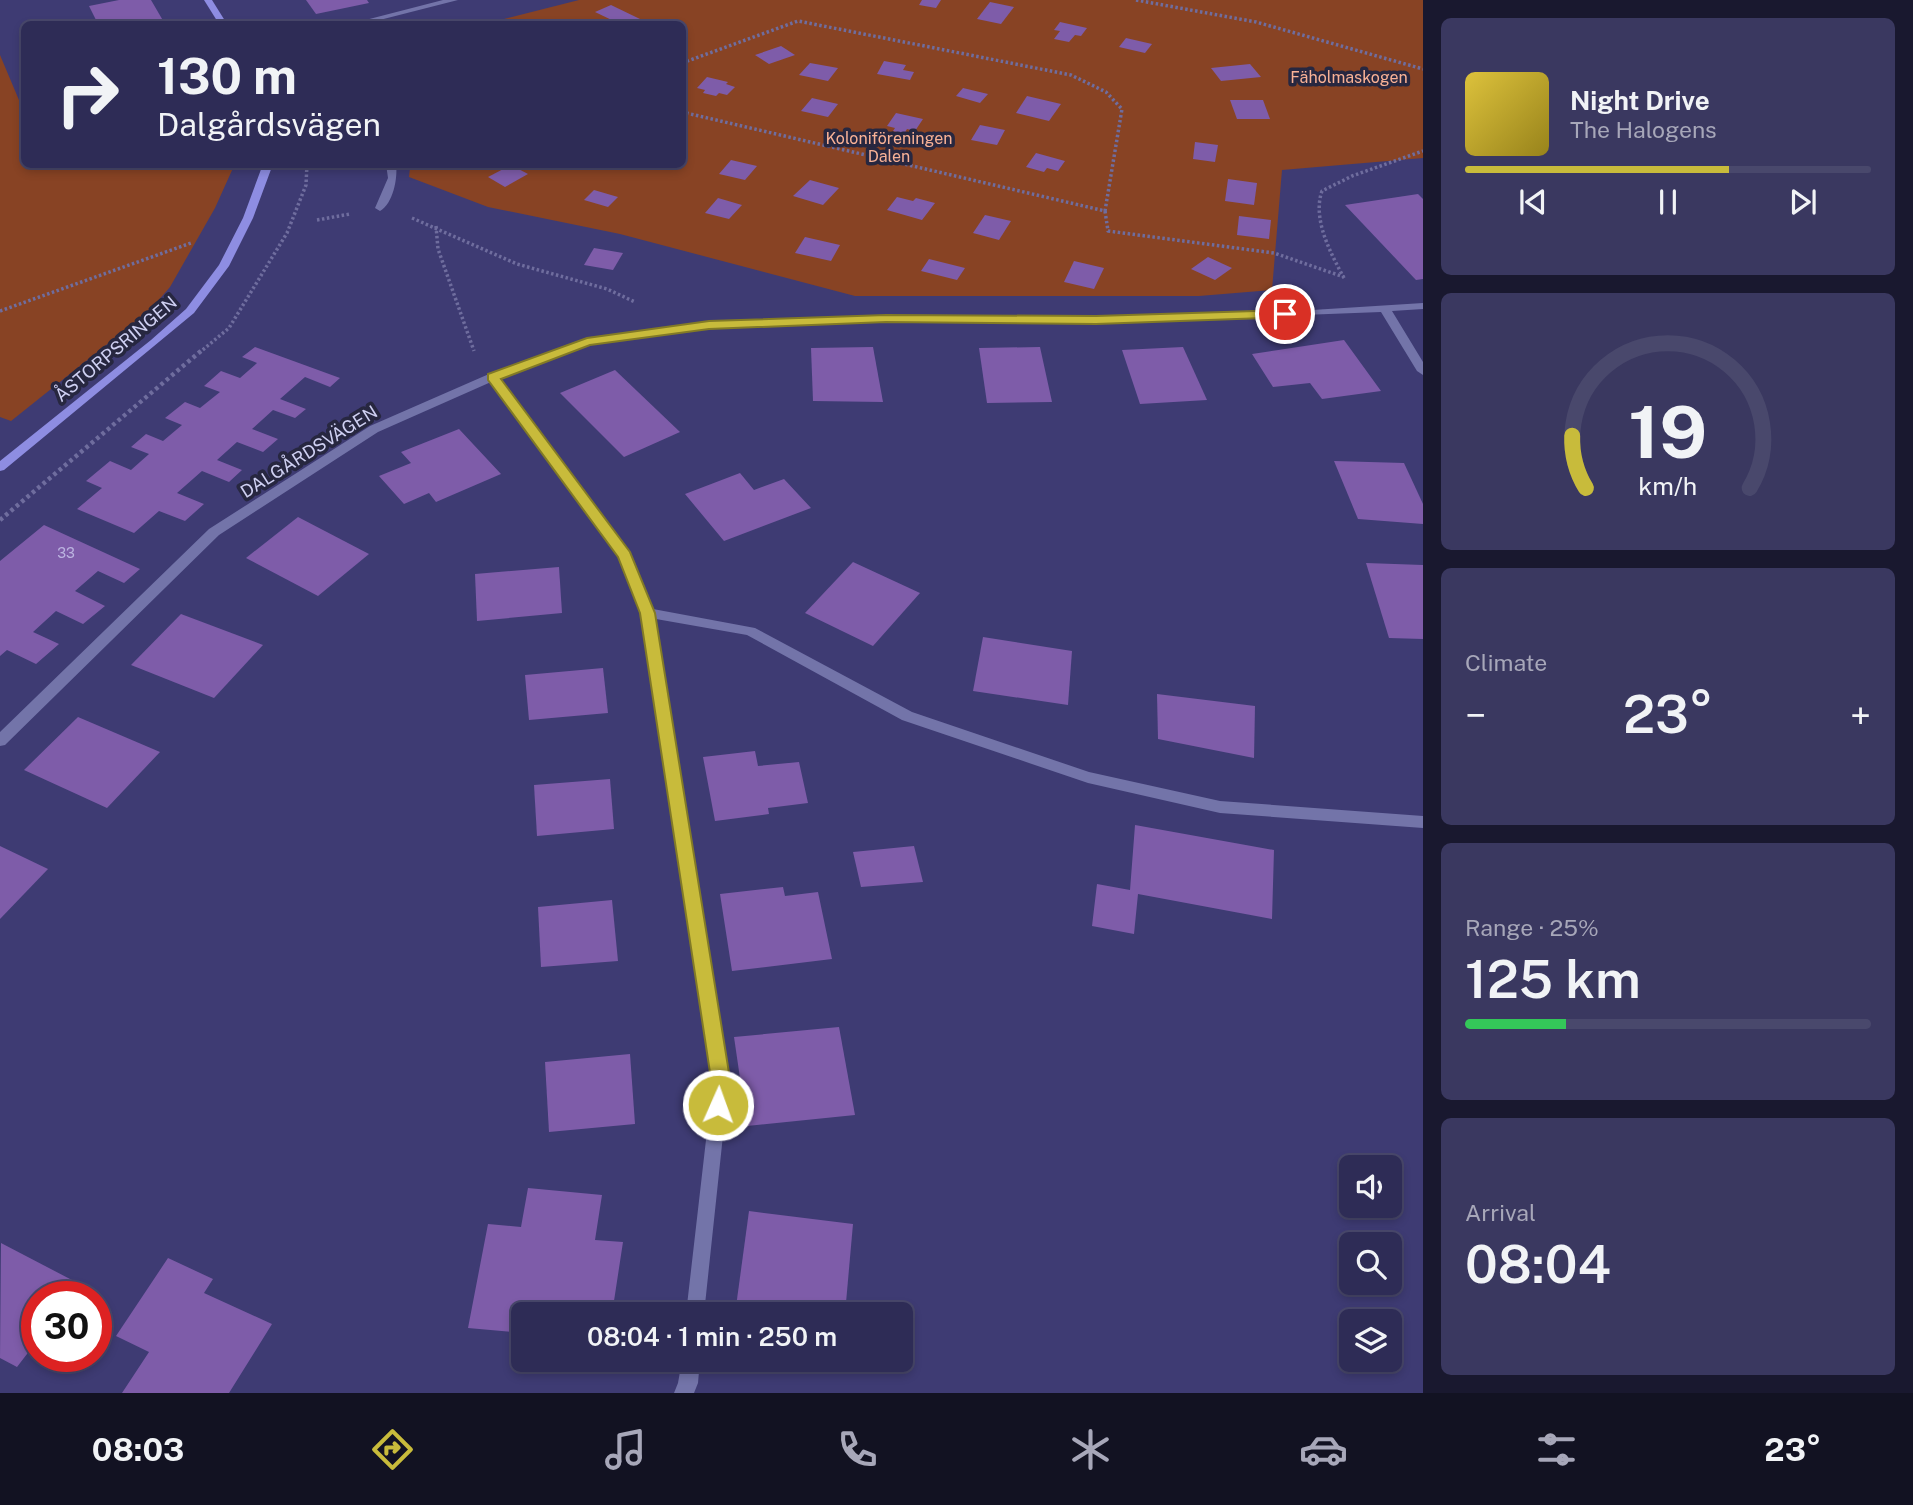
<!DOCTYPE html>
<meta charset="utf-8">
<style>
:root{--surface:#2e2c56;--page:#3a3860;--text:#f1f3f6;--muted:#a7a7b9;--line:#49486c;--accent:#c8bb3b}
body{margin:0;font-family:"Public Sans",sans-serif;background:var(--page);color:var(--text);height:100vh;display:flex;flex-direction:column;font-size:26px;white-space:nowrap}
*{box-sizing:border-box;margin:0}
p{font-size:23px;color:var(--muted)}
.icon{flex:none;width:38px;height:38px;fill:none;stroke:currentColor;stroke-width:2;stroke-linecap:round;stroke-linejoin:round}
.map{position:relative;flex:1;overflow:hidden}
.details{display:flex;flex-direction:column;gap:18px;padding:18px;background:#19182f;width:490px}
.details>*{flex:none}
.guide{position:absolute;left:21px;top:21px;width:665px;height:147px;border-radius:10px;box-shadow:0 4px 10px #0003,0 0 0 2px var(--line);background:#2e2c56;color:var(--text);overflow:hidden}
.buttons{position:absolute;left:1339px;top:1155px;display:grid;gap:14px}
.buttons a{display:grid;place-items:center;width:63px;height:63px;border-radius:10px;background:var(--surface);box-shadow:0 4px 10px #0003,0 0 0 2px var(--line);font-size:35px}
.speed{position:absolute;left:21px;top:1281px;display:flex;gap:14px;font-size:35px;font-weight:700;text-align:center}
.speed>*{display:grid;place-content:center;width:91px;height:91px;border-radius:50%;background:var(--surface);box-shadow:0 4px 10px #0003,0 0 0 2px var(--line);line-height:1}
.speed .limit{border:10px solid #d22;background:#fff;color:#111}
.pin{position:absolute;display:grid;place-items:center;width:60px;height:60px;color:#fff;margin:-30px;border:4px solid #fff;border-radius:50%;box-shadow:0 2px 7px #0007}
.me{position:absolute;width:77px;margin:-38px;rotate:2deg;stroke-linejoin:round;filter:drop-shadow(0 0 5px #0008)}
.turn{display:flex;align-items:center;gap:24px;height:147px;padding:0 21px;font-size:32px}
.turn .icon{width:91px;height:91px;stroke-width:2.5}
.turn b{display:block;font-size:49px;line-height:60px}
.big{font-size:52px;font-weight:600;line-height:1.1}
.details .tile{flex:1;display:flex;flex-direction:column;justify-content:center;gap:10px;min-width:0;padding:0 24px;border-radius:10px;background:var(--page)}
.details .dial{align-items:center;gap:0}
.dial svg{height:182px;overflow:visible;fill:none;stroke:var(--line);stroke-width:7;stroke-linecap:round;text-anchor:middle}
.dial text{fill:var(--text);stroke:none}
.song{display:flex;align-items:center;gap:21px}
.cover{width:84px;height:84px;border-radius:10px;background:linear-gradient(135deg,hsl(50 70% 55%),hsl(50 70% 35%))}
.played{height:7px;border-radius:4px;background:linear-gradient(90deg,var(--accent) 65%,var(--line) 65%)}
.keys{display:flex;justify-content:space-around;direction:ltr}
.heat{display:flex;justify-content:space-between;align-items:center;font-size:38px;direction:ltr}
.charge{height:10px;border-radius:5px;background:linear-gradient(90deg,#34c759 25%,var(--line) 0)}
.trip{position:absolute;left:511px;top:1302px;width:402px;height:70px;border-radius:10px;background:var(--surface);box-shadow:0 4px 10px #0003,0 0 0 2px var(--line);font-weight:600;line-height:70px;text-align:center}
.menu{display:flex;height:112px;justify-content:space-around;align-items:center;background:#121222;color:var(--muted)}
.menu .icon{width:49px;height:49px}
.menu .current{color:var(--accent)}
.menu b{font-size:32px;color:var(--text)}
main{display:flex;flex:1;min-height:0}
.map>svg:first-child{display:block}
.green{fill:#884324}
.building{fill:#7e5ca9}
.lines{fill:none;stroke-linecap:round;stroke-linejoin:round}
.path-far1{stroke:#6f6d9e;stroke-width:3.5;stroke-dasharray:2.5 2.5;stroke-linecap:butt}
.path{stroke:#6f6d9e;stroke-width:4.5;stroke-dasharray:3.5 3.5;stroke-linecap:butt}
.lane{fill:#7374a9;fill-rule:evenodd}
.street{fill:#7374a9;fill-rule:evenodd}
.secondary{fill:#8e8de2;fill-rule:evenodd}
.route{fill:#c8bb3b;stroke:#827a26;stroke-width:2}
.labels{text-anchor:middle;stroke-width:7;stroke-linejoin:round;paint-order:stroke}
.number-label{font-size:14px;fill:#bbb3e0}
.far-park-label{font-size:16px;fill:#f9b296;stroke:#272740}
.street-label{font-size:18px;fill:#cfd0f2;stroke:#272740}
</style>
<main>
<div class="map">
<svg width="1423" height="1393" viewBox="0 0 1423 1393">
<rect width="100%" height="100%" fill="#3e3b73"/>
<!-- green -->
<g class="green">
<path d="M 579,0 L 1423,0 L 1423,158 L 1282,170 L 1272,290 L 1199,296 L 855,296 L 620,234 L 488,207 L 409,177 L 410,168 L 414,164 L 682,164 L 682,24 L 484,24 Z"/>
<path d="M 0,55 L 24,112 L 24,164 L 233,164 L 233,168 L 215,208 L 170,287 L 150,310 L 11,421 L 0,417 Z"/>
</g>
<!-- building -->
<g class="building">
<path d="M 119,0 L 151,0 L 165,24 L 98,24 L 89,6 Z"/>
<path d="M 306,0 L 367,0 L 369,3 L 316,14 Z"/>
<path d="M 922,0 L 941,0 L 936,8 L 919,5 Z"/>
<path d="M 990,2 L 1014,7 L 1001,24 L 977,19 Z"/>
<path d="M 611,5 L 640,19 L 628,24 L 620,24 L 595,12 Z"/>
<path d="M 1060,22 L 1087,28 L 1081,36 L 1075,35 L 1069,42 L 1054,39 L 1060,31 L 1054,30 Z"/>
<path d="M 1126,38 L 1152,44 L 1145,53 L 1119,47 Z"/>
<path d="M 781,46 L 795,55 L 769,64 L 755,55 Z"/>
<path d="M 884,61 L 906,65 L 903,70 L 914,72 L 910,80 L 877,74 Z"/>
<path d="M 810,63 L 838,68 L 828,81 L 799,75 Z"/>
<path d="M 1250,64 L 1261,77 L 1221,81 L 1211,68 Z"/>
<path d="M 707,77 L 728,82 L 726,84 L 735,87 L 727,95 L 719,93 L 716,96 L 703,93 L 705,90 L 697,88 Z"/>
<path d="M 963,88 L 988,94 L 980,103 L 956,96 Z"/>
<path d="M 1027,96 L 1061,104 L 1049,121 L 1016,113 Z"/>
<path d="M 812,98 L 838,104 L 828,117 L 801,111 Z"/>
<path d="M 1230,100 L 1263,100 L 1270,119 L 1237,119 Z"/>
<path d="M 896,113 L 923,119 L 915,131 L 907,129 L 904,134 L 893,131 L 895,128 L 887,126 Z"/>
<path d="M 980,125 L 1005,130 L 997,145 L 971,140 Z"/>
<path d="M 1195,142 L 1218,145 L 1215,162 L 1193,159 Z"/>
<path d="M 1036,153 L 1065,161 L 1058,171 L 1047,168 L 1044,172 L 1026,167 Z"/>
<path d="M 731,160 L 757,166 L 745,180 L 719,174 Z"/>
<path d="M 511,165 L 528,174 L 505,187 L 488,177 Z"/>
<path d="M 1228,179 L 1257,183 L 1254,205 L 1225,201 Z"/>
<path d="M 810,180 L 839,188 L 823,205 L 793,196 Z"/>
<path d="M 594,190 L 618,197 L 608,207 L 584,200 Z"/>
<path d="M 1418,194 L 1423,199 L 1423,279 L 1416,280 L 1345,205 Z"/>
<path d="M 897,197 L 913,201 L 916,198 L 935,203 L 922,220 L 887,210 Z"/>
<path d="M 718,198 L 742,205 L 729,219 L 705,213 Z"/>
<path d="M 985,215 L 1011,221 L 999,240 L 973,233 Z"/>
<path d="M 1239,216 L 1271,220 L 1269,239 L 1237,235 Z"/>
<path d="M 805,237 L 840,245 L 831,261 L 795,253 Z"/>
<path d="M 594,248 L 623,253 L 613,270 L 584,265 Z"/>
<path d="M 1208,257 L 1232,268 L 1215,280 L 1191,269 Z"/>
<path d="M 929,259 L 965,268 L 957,280 L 921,271 Z"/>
<path d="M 1074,261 L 1104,268 L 1094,289 L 1064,282 Z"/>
<path d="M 1344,340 L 1381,391 L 1322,399 L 1310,383 L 1273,387 L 1252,354 Z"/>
<path d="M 255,347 L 340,378 L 330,387 L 305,377 L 280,399 L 306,409 L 295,418 L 273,410 L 252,429 L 278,439 L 263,452 L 237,442 L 217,460 L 242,470 L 229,482 L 202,471 L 177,493 L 204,504 L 185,521 L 159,511 L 134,533 L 77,509 L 102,488 L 86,481 L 110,461 L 131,470 L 149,454 L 131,447 L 146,434 L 163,441 L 182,425 L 165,418 L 185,402 L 200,408 L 220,392 L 204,386 L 221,371 L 240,378 L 257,363 L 242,357 Z"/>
<path d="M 873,347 L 883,402 L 813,401 L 811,348 Z"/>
<path d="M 1040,347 L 1052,402 L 987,403 L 979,348 Z"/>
<path d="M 1183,347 L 1207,400 L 1140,404 L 1122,350 Z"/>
<path d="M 615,370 L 680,432 L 624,457 L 560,393 Z"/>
<path d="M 459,429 L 501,474 L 436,502 L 429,493 L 404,504 L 379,476 L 411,463 L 401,452 Z"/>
<path d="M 1334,461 L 1404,463 L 1423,504 L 1423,524 L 1358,519 Z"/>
<path d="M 740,473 L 754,490 L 784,479 L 811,508 L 724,541 L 685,494 Z"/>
<path d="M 298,517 L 369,554 L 318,596 L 246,558 Z"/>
<path d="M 44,525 L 140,569 L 124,583 L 98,571 L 75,591 L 105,606 L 83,624 L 56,611 L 33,632 L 59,644 L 36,664 L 7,650 L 0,656 L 0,561 Z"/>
<path d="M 853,562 L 920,593 L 873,646 L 805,613 Z"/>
<path d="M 1366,563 L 1423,565 L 1423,639 L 1389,638 Z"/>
<path d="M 559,567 L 562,613 L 477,621 L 475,574 Z"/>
<path d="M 181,614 L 263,645 L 214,698 L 131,665 Z"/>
<path d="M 983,637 L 1072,651 L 1068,705 L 973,691 Z"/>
<path d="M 603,668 L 608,713 L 529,720 L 525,675 Z"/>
<path d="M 1157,694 L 1255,706 L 1254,758 L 1158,739 Z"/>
<path d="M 78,717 L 160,752 L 107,808 L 24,770 Z"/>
<path d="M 755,751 L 758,766 L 799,762 L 808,803 L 768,808 L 769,814 L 715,821 L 703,757 Z"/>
<path d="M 610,779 L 614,829 L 537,836 L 534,785 Z"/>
<path d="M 1135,825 L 1274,850 L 1272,919 L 1138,894 L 1134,934 L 1092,926 L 1097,884 L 1130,890 Z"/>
<path d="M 0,846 L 48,869 L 0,919 Z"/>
<path d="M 914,846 L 923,882 L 861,887 L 853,852 Z"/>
<path d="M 783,887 L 785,896 L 818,892 L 832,959 L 732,971 L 720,894 Z"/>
<path d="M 612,900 L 618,961 L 541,967 L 538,907 Z"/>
<path d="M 839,1027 L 855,1115 L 747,1126 L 734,1037 Z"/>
<path d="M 630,1054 L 635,1124 L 549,1132 L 545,1062 Z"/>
<path d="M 528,1188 L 602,1195 L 595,1240 L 623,1242 L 612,1314 L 523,1314 L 523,1333 L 468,1328 L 488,1224 L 521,1227 Z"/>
<path d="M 749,1211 L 853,1224 L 845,1314 L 735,1314 Z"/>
<path d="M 1,1243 L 93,1291 L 89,1297 L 37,1297 L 37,1341 L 17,1367 L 0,1358 Z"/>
<path d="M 168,1258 L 213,1279 L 204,1293 L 272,1324 L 229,1393 L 122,1393 L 149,1352 L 116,1336 Z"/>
</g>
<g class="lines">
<!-- path-far1 -->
<g class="path-far1">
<path d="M 1136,0 L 1256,22 L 1423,69"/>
<path d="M 682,63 L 798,21 L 1071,75 L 1106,92 L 1122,109 L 1105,211 L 682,112"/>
<path d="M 1105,211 L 1108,231 L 1274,253 L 1344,277"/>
<path d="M 412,218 L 517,264 L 607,289 L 635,302"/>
<path d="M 317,220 L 350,214"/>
<path d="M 436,226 L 438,249 L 474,351"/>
<path d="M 1344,278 C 1331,254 1312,219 1322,191 L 1352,176 L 1423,151"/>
<path d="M 0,311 L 191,243"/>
<path d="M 199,353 L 229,328 L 287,233 L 306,185 L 307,164"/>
</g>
<!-- path -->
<path class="path" d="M 0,520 L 201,351"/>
<!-- lane -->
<path class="lane" d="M 386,164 L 396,164 C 398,178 393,204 380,211 L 375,208 L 388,178 Z"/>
<!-- street -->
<g class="street">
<path d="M 443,0 L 458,0 L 364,24 L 350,24 Z"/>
<path d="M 1423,303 L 1423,309 L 1392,311 L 1423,362 L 1423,375 L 1417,371 L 1381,312 L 1096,323 L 886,321 L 709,328 L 589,344 L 500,378 L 630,553 L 653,609 L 755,628 L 912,712 L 1089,772 L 1220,801 L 1423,816 L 1423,828 L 1220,813 L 1088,783 L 902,720 L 747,635 L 656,619 L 729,1079 L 704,1314 L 686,1314 L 713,1079 L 641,613 L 619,557 L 491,382 L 378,432 L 219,535 L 5,745 L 0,746 L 0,732 L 209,529 L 370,426 L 489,374 L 583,339 L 709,322 L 886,315 L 1096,317 L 1312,310 Z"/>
<path d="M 682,1360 L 700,1360 L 698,1383 L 694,1393 L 674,1393 L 678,1383 Z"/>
</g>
<!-- secondary -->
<g class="secondary">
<path d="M 204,0 L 212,0 L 227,24 L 219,24 Z"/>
<path d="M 263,164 L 273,164 L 253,218 L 229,266 L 194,313 L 4,470 L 0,471 L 0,461 L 151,340 L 186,309 L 219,265 L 243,218 Z"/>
</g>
</g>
<!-- route -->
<path class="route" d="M 1285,310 L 1290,311 L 1290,317 L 1096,324 L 886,322 L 709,329 L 590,345 L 501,379 L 630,552 L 655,613 L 730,1079 L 725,1111 L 718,1113 L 711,1111 L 708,1105 L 711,1079 L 640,613 L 618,557 L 488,380 L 488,374 L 587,338 L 709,321 L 886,315 L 1096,316 Z"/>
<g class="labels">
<!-- number labels -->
<g class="number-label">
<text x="66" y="558">33</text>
</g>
<!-- far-park labels -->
<g class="far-park-label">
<text x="1349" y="83">Fäholmaskogen</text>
<text x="889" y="144">Koloniföreningen<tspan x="889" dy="18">Dalen</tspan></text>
</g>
<!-- street labels -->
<g class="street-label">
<text transform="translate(116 349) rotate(-40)" y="6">ÅSTORPSRINGEN</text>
<text transform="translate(309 452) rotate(-32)" y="6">DALGÅRDSVÄGEN</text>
</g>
</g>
</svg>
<div class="buttons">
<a><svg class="icon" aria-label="sound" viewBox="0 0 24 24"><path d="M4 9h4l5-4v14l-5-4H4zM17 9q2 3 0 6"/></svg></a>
<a><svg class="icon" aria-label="search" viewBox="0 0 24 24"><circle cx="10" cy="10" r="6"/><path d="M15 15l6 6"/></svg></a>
<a><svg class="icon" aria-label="layers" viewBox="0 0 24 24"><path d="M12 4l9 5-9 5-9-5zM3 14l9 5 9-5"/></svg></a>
</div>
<div class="speed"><div class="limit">30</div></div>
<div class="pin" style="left:1285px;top:314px;background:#d93025"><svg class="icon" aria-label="arrive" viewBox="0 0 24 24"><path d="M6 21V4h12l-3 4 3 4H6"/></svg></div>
<svg class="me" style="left:718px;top:1105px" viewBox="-20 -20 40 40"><circle r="17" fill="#c8bb3b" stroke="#fff" stroke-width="3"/><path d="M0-11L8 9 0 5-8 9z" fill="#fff"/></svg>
<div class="trip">08:04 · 1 min · 250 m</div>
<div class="guide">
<div class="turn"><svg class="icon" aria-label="right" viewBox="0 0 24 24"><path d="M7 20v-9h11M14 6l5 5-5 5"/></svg><div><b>130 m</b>Dalgårdsvägen</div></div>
</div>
</div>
<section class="details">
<div class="tile">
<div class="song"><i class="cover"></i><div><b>Night Drive</b><p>The Halogens</p></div></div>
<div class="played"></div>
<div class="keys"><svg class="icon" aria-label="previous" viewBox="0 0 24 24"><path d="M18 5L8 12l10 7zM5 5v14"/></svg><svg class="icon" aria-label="pause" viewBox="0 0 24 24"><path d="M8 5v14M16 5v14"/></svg><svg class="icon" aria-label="next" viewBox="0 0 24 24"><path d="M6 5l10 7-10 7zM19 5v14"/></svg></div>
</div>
<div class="tile dial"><svg viewBox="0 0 100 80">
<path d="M14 69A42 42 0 1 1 86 69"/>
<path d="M14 69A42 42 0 0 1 8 46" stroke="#c8bb3b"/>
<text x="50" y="56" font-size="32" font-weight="700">19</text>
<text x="50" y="72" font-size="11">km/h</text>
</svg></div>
<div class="tile"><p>Climate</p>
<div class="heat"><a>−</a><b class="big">23°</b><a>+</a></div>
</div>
<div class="tile"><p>Range · 25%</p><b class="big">125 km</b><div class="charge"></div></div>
<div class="tile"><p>Arrival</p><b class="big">08:04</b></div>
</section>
</main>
<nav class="menu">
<b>08:03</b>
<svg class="icon current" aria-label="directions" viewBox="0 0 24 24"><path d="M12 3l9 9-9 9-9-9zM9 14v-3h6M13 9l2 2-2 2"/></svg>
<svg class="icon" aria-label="music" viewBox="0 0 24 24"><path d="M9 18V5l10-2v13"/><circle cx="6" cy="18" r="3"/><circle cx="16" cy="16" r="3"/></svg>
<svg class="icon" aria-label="phone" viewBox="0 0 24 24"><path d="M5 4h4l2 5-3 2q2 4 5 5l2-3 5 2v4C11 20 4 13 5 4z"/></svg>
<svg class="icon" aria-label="climate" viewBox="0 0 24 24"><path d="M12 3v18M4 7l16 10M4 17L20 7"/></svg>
<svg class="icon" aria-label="car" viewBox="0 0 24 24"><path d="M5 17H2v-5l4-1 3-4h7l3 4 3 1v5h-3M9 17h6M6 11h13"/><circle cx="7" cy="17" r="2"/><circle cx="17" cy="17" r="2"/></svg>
<svg class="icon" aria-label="filters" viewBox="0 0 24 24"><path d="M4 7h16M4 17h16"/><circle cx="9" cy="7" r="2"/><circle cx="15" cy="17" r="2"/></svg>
<b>23°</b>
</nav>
